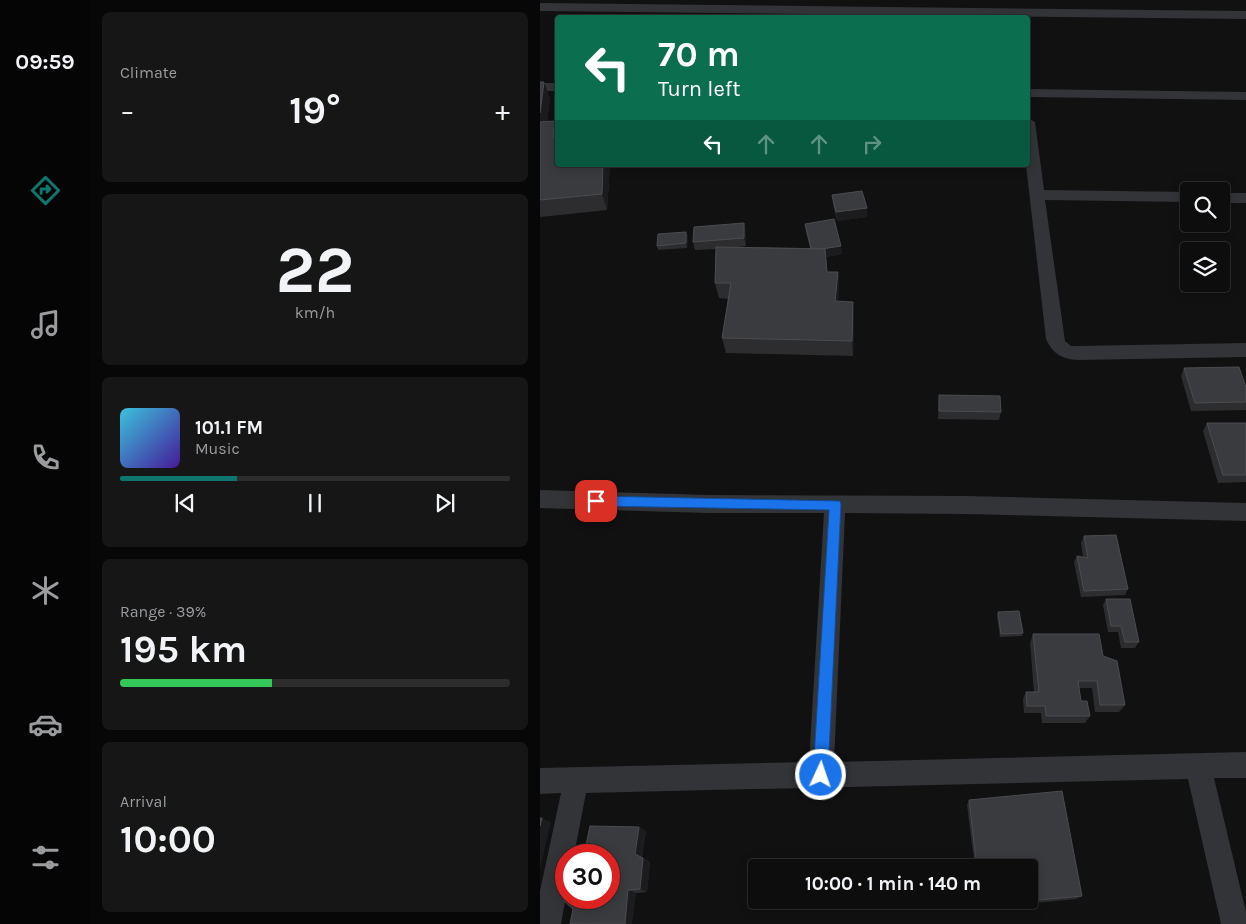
<!DOCTYPE html>
<meta charset="utf-8">
<style>
:root{--surface:#0d0d0e;--page:#161617;--text:#f1f3f6;--muted:#9a9c9e;--line:#2d2d2e;--accent:#0f766e}
body{margin:0;font-family:Karla,sans-serif;background:var(--page);color:var(--text);height:100vh;display:flex;flex-direction:column;font-size:19px;white-space:nowrap}
*{box-sizing:border-box;margin:0}
p{font-size:16px;color:var(--muted)}
.icon{flex:none;width:28px;height:28px;fill:none;stroke:currentColor;stroke-width:2;stroke-linecap:round;stroke-linejoin:round}
.map{position:relative;flex:1;overflow:hidden}
.side{display:flex;flex-direction:column;gap:12px;padding:12px;background:#070708;width:450px}
.side>*{flex:none}
.hud{position:absolute;left:15px;top:15px;width:475px;height:152px;border-radius:5px;box-shadow:0 2px 12px #0003,0 0 0 1px var(--line);background:#0b6e4f;color:#fff;overflow:hidden}
.buttons{position:absolute;left:640px;top:182px;display:grid;gap:10px}
.buttons a{display:grid;place-items:center;width:50px;height:50px;border-radius:5px;background:var(--surface);box-shadow:0 2px 12px #0003,0 0 0 1px var(--line);font-size:25px}
.speed{position:absolute;left:15px;top:844px;display:flex;gap:10px;font-size:25px;font-weight:700;text-align:center}
.speed>*{display:grid;place-content:center;width:65px;height:65px;border-radius:50%;background:var(--surface);box-shadow:0 2px 12px #0003,0 0 0 1px var(--line);line-height:1}
.speed .limit{border:8px solid #d22;background:#fff;color:#111}
.pin{position:absolute;display:grid;place-items:center;width:42px;height:42px;color:#fff;margin:-21px;border-radius:10px;box-shadow:0 2px 8px #0006}
.me{position:absolute;width:55px;margin:-28px;rotate:3deg;stroke-linejoin:round;filter:drop-shadow(0 0 4px #0008)}
.turn{display:flex;align-items:center;gap:18px;height:105px;padding:0 20px;font-size:22px}
.turn .icon{width:65px;height:65px;stroke-width:2.5}
.turn b{display:block;font-size:35px;line-height:42px}
.lanes{display:flex;align-items:center;height:48px;padding:0 20px;background:#0003;justify-content:center;gap:25px;direction:ltr}
.lanes .off{opacity:.35}
.big{font-size:38px;font-weight:700;line-height:1.1}
.side .tile{flex:1;display:flex;flex-direction:column;justify-content:center;gap:8px;min-width:0;padding:0 18px;border-radius:8px;background:var(--page)}
.side .dial{align-items:center;gap:0}
.dial b{font-size:65px;line-height:1}
.song{display:flex;align-items:center;gap:15px}
.cover{width:60px;height:60px;border-radius:8px;background:linear-gradient(135deg,hsl(190 70% 55%),hsl(260 70% 35%))}
.played{height:5px;border-radius:2px;background:linear-gradient(90deg,var(--accent) 30%,var(--line) 30%)}
.keys{display:flex;justify-content:space-around;direction:ltr}
.heat{display:flex;justify-content:space-between;align-items:center;font-size:28px;direction:ltr}
.charge{height:8px;border-radius:4px;background:linear-gradient(90deg,#34c759 39%,var(--line) 0)}
.trip{position:absolute;left:208px;top:859px;width:290px;height:50px;border-radius:5px;background:var(--surface);box-shadow:0 2px 12px #0003,0 0 0 1px var(--line);font-weight:700;line-height:50px;text-align:center}
main{display:flex;flex:1;min-height:0}
.menu{display:flex;flex-direction:column;width:90px;justify-content:space-around;align-items:center;background:#050506;color:var(--muted)}
.menu .icon{width:35px;height:35px}
.menu .current{color:var(--accent)}
.menu b{font-size:22px;color:var(--text)}
.map>svg:first-child{display:block}
.lines{fill:none;stroke-linecap:round;stroke-linejoin:round}
.street{fill:#323437;fill-rule:evenodd}
.wall{fill:#2d2d30}
.shaded-wall{fill:#1c1c1e}
.building{fill:#3a3b3e;stroke:#4a4c50}
.route{fill:#1a73e8;stroke:#114b97}
</style>
<main>
<nav class="menu">
<b>09:59</b>
<svg class="icon current" aria-label="directions" viewBox="0 0 24 24"><path d="M12 3l9 9-9 9-9-9zM9 14v-3h6M13 9l2 2-2 2"/></svg>
<svg class="icon" aria-label="music" viewBox="0 0 24 24"><path d="M9 18V5l10-2v13"/><circle cx="6" cy="18" r="3"/><circle cx="16" cy="16" r="3"/></svg>
<svg class="icon" aria-label="phone" viewBox="0 0 24 24"><path d="M5 4h4l2 5-3 2q2 4 5 5l2-3 5 2v4C11 20 4 13 5 4z"/></svg>
<svg class="icon" aria-label="climate" viewBox="0 0 24 24"><path d="M12 3v18M4 7l16 10M4 17L20 7"/></svg>
<svg class="icon" aria-label="car" viewBox="0 0 24 24"><path d="M5 17H2v-5l4-1 3-4h7l3 4 3 1v5h-3M9 17h6M6 11h13"/><circle cx="7" cy="17" r="2"/><circle cx="17" cy="17" r="2"/></svg>
<svg class="icon" aria-label="filters" viewBox="0 0 24 24"><path d="M4 7h16M4 17h16"/><circle cx="9" cy="7" r="2"/><circle cx="15" cy="17" r="2"/></svg>
</nav>
<section class="side">
<div class="tile"><p>Climate</p>
<div class="heat"><a>−</a><b class="big">19°</b><a>+</a></div>
</div>
<div class="tile dial"><b>22</b><p>km/h</p></div>
<div class="tile">
<div class="song"><i class="cover"></i><div><b>101.1 FM</b><p>Music</p></div></div>
<div class="played"></div>
<div class="keys"><svg class="icon" aria-label="previous" viewBox="0 0 24 24"><path d="M18 5L8 12l10 7zM5 5v14"/></svg><svg class="icon" aria-label="pause" viewBox="0 0 24 24"><path d="M8 5v14M16 5v14"/></svg><svg class="icon" aria-label="next" viewBox="0 0 24 24"><path d="M6 5l10 7-10 7zM19 5v14"/></svg></div>
</div>
<div class="tile"><p>Range · 39%</p><b class="big">195 km</b><div class="charge"></div></div>
<div class="tile"><p>Arrival</p><b class="big">10:00</b></div>
</section>
<div class="map">
<svg width="706" height="924" viewBox="0 0 706 924">
<rect width="100%" height="100%" fill="#111112"/>
<g class="lines">
<!-- street -->
<g class="street">
<path d="M 0,3 L 706,11 L 706,19 L 0,11 Z"/>
<rect x="0" y="83" width="18" height="8"/>
<path d="M 488,89 L 706,92 L 706,100 L 488,97 Z"/>
<path d="M 488,118 L 495,122 L 504,190 L 649,192 L 649,202 L 505,200 L 525,341 L 531,346 L 538,346 L 706,343 L 706,357 L 538,360 C 522,359 513,354 506,339 L 486,165 Z"/>
<rect x="681" y="193" width="25" height="10"/>
<path d="M 0,490 L 168,495 L 426,496 L 706,503 L 706,521 L 426,514 L 305,513 L 294,762 L 706,752 L 706,778 L 674,778 L 706,912 L 706,924 L 681,924 L 648,779 L 46,793 L 34,855 L 26,855 L 26,896 L 21,924 L 0,924 L 0,891 L 21,793 L 0,794 L 0,768 L 269,762 L 284,513 L 168,513 L 0,508 Z"/>
</g>
</g>
<!-- wall -->
<g class="wall">
<path d="M 0,82 L 10,98 L 7,122 L 18,165 L 70,165 L 67,210 L 0,217 Z"/>
<path d="M 292,195 L 327,208 L 327,217 L 297,221 L 293,204 Z"/>
<path d="M 204,223 L 206,232 L 206,246 L 198,247 L 270,248 L 266,232 L 265,224 L 302,254 L 286,257 L 287,272 L 298,272 L 299,288 L 298,302 L 314,318 L 313,356 L 186,353 L 182,338 L 188,299 L 179,298 L 175,283 L 176,249 L 155,250 L 153,242 Z"/>
<path d="M 146,232 L 148,236 L 147,248 L 118,250 L 117,246 Z"/>
<path d="M 644,368 L 706,387 L 706,410 L 651,411 L 641,376 Z"/>
<path d="M 399,395 L 461,412 L 459,420 L 398,419 Z"/>
<path d="M 667,423 L 706,423 L 706,482 L 678,483 L 663,431 Z"/>
<path d="M 544,536 L 588,589 L 585,595 L 541,597 L 534,562 L 537,556 L 543,557 L 541,543 Z"/>
<path d="M 566,599 L 599,642 L 595,648 L 581,648 L 578,632 L 568,632 L 563,605 Z"/>
<path d="M 458,612 L 483,633 L 482,636 L 460,637 L 457,616 Z"/>
<path d="M 493,634 L 563,656 L 585,705 L 579,712 L 555,712 L 552,688 L 539,688 L 541,701 L 550,716 L 545,723 L 502,723 L 501,713 L 484,713 L 483,699 L 486,692 L 494,692 L 490,643 Z"/>
<path d="M 429,800 L 542,896 L 536,899 L 473,905 L 472,900 L 489,900 L 489,868 L 435,868 L 427,805 Z"/>
<path d="M 99,827 L 106,831 L 102,857 L 110,862 L 107,892 L 96,893 L 33,909 Z"/>
</g>
<!-- shaded-wall -->
<g class="shaded-wall">
<path d="M 4,82 L 10,98 L 5,139 L 0,126 L 0,113 Z"/>
<path d="M 15,121 L 18,128 L 18,149 L 13,137 Z"/>
<path d="M 63,165 L 70,165 L 67,210 L 62,194 Z"/>
<path d="M 327,208 L 327,217 L 297,221 L 296,212 Z"/>
<path d="M 204,223 L 206,232 L 206,246 L 204,238 Z"/>
<path d="M 146,232 L 148,236 L 147,248 L 146,243 Z"/>
<path d="M 301,246 L 302,254 L 286,257 L 271,250 Z"/>
<path d="M 298,272 L 299,288 L 297,317 L 295,301 Z"/>
<path d="M 313,302 L 314,318 L 313,356 L 312,341 Z"/>
<path d="M 2,818 L 11,822 L 0,869 L 0,826 Z"/>
<path d="M 99,827 L 106,831 L 102,857 L 95,854 Z"/>
<path d="M 103,858 L 110,862 L 107,892 L 100,889 Z"/>
<path d="M 88,890 L 96,893 L 92,924 L 85,924 Z"/>
</g>
<!-- building -->
<g class="building">
<path d="M 0,82 L 4,82 L 0,113 Z"/>
<path d="M 15,121 L 13,137 L 18,137 L 18,165 L 63,165 L 62,194 L 0,200 L 0,122 Z"/>
<path d="M 322,191 L 327,208 L 296,212 L 292,195 Z"/>
<path d="M 294,219 L 301,246 L 282,249 L 271,248 L 265,224 Z"/>
<path d="M 204,223 L 204,238 L 153,242 L 154,227 Z"/>
<path d="M 146,232 L 146,243 L 117,246 L 118,234 Z"/>
<path d="M 176,247 L 285,249 L 287,272 L 298,272 L 295,301 L 313,302 L 312,341 L 182,338 L 191,283 L 175,283 Z"/>
<path d="M 699,367 L 706,387 L 706,402 L 655,403 L 644,368 Z"/>
<path d="M 399,395 L 460,396 L 461,412 L 399,411 Z"/>
<path d="M 667,423 L 706,423 L 706,475 L 683,475 Z"/>
<path d="M 576,535 L 588,589 L 544,591 L 537,556 L 548,558 L 544,536 Z"/>
<path d="M 566,599 L 590,599 L 599,642 L 585,642 L 581,626 L 571,626 Z"/>
<path d="M 479,611 L 483,633 L 461,634 L 458,612 Z"/>
<path d="M 493,634 L 559,634 L 563,656 L 577,661 L 585,705 L 560,705 L 557,681 L 538,681 L 541,701 L 547,701 L 550,716 L 506,716 L 505,706 L 487,706 L 486,692 L 499,692 Z"/>
<path d="M 522,791 L 542,896 L 476,902 L 476,900 L 489,900 L 489,868 L 437,868 L 429,800 Z"/>
<path d="M 0,818 L 2,818 L 0,826 Z"/>
<path d="M 50,826 L 99,827 L 95,854 L 103,858 L 100,889 L 88,890 L 85,924 L 30,924 L 33,909 L 24,901 L 26,890 L 26,898 L 69,898 L 69,855 L 44,855 Z"/>
</g>
<!-- route -->
<path class="route" d="M 56,496 L 300,501 L 301,505 L 288,775 L 286,780 L 281,782 L 276,780 L 273,775 L 289,510 L 56,506 L 50,501 Z"/>
</svg>
<div class="buttons">
<a><svg class="icon" aria-label="search" viewBox="0 0 24 24"><circle cx="10" cy="10" r="6"/><path d="M15 15l6 6"/></svg></a>
<a><svg class="icon" aria-label="layers" viewBox="0 0 24 24"><path d="M12 4l9 5-9 5-9-5zM3 14l9 5 9-5"/></svg></a>
</div>
<div class="speed"><div class="limit">30</div></div>
<div class="pin" style="left:56px;top:501px;background:#d93025"><svg class="icon" aria-label="arrive" viewBox="0 0 24 24"><path d="M6 21V4h12l-3 4 3 4H6"/></svg></div>
<svg class="me" style="left:281px;top:775px" viewBox="-20 -20 40 40"><circle r="17" fill="#1a73e8" stroke="#fff" stroke-width="3"/><path d="M0-11L8 9 0 5-8 9z" fill="#fff"/></svg>
<div class="trip">10:00 · 1 min · 140 m</div>
<div class="hud">
<div class="turn"><svg class="icon" aria-label="left" viewBox="0 0 24 24"><path d="M17 20v-9H6M10 6l-5 5 5 5"/></svg><div><b>70 m</b>Turn left</div></div>
<div class="lanes"><svg class="icon" aria-label="left" viewBox="0 0 24 24"><path d="M17 20v-9H6M10 6l-5 5 5 5"/></svg><svg class="icon off" aria-label="ahead" viewBox="0 0 24 24"><path d="M12 20V5M6 11l6-6 6 6"/></svg><svg class="icon off" aria-label="ahead" viewBox="0 0 24 24"><path d="M12 20V5M6 11l6-6 6 6"/></svg><svg class="icon off" aria-label="right" viewBox="0 0 24 24"><path d="M7 20v-9h11M14 6l5 5-5 5"/></svg></div>
</div>
</div>
</main>
